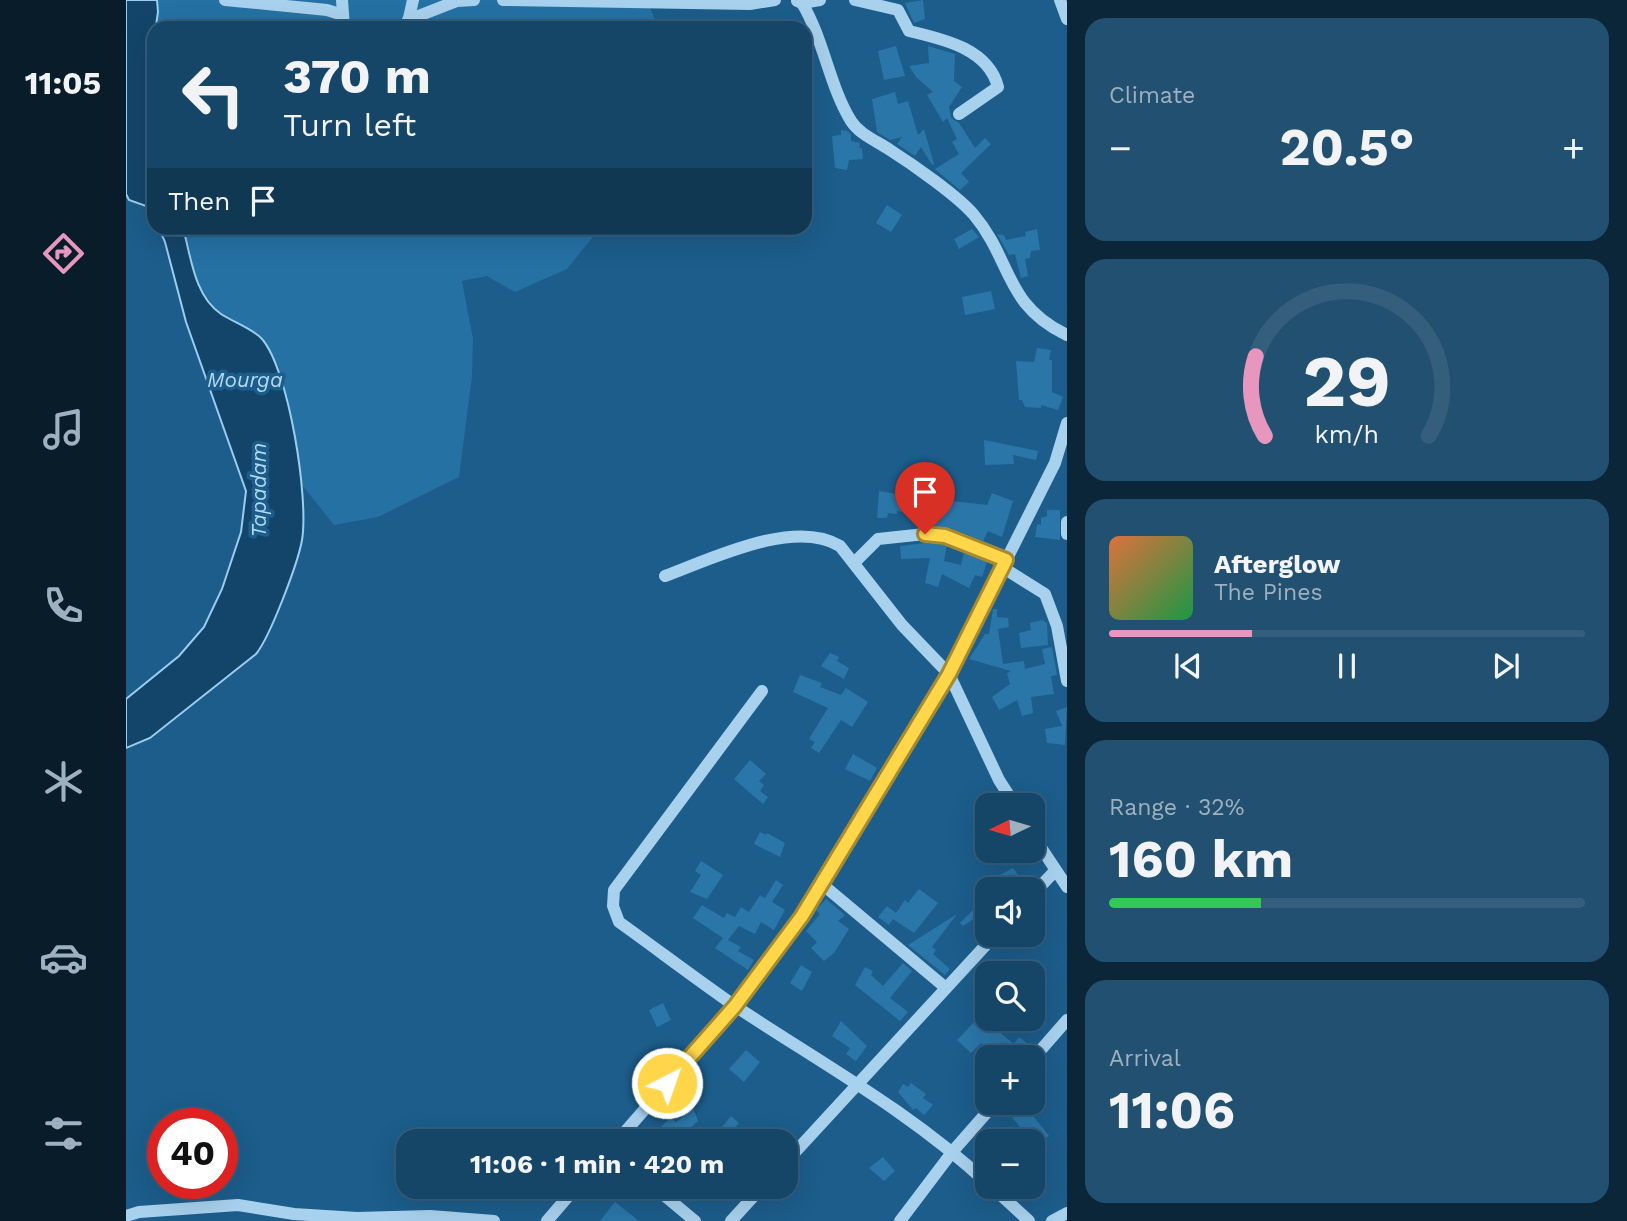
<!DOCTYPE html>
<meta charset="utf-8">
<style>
:root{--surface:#154668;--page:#225071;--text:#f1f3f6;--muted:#9db1c0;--line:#345e7c;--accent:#e797bd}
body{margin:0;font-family:"Work Sans",sans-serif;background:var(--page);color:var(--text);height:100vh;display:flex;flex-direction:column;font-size:26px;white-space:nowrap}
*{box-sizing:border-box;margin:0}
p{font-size:23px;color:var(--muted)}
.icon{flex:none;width:38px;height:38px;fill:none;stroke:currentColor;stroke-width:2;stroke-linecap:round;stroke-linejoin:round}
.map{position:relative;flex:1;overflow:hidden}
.side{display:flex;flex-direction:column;gap:18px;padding:18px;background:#0c2639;width:560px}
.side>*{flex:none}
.hud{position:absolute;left:21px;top:21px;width:665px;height:214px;border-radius:21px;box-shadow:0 7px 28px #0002,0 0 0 2px var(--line);background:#154668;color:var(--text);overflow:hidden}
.needle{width:46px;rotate:265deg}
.controls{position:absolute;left:849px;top:793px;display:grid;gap:14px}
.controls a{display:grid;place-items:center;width:70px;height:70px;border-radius:14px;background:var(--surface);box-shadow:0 7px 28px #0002,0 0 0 2px var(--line);font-size:35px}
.speed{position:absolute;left:21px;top:1108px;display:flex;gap:14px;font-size:35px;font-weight:700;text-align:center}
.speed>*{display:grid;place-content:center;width:91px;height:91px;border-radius:50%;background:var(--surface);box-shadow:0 7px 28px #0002,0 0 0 2px var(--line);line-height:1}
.speed .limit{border:10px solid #d22;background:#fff;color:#111}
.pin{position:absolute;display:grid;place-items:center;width:60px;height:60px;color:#fff;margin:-72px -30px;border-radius:50% 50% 50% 0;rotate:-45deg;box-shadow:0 0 7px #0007}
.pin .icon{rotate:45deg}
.me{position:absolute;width:77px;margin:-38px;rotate:41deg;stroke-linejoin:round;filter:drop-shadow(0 0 5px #0008)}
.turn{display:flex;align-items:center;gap:24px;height:147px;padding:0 21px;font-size:32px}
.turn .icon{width:91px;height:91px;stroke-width:2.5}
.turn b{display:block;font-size:49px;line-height:60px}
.then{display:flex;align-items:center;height:66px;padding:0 21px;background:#0003;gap:14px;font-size:26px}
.big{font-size:52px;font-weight:700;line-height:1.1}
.side .card{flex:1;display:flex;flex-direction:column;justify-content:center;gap:10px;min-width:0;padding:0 24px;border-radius:21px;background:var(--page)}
.side .dial{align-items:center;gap:0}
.dial svg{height:182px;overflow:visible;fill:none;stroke:var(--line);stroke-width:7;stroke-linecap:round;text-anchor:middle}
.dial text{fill:var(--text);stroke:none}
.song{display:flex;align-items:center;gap:21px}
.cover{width:84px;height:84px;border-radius:10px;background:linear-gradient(135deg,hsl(20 70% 55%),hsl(140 70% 35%))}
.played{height:7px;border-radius:4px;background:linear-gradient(90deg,var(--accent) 30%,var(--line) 30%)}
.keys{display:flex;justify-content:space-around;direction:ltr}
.heat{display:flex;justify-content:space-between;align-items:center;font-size:38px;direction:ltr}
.charge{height:10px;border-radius:5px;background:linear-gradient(90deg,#34c759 32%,var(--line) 0)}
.trip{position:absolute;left:270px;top:1129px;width:402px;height:70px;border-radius:21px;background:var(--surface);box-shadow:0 7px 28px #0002,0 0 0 2px var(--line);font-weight:700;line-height:70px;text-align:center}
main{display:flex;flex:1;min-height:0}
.tab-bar{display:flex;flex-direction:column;width:126px;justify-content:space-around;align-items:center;background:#081c2a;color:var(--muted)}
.tab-bar .icon{width:49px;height:49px}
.tab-bar .on{color:var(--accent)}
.tab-bar b{font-size:32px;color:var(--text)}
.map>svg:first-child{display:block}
.green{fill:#2571a4}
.water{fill:#13456a;stroke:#9bceee;stroke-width:2}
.building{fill:#2b76a9}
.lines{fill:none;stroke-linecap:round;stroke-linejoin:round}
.minor{stroke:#a8d1ed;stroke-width:12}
.route-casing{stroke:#a68a30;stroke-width:18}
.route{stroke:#ffd54a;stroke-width:12}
.labels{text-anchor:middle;stroke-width:7;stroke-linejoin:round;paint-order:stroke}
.water-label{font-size:21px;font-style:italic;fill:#b4dbf4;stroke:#1c5d8b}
</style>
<main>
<nav class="tab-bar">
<b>11:05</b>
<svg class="icon on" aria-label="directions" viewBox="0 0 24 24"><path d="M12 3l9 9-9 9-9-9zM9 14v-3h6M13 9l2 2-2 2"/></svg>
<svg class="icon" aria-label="music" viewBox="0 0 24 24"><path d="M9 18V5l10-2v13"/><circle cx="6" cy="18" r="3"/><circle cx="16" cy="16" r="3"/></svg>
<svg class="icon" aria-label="phone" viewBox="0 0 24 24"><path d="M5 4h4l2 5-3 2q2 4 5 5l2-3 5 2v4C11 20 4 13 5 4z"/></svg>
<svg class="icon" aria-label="climate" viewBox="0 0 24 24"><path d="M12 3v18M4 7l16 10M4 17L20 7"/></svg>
<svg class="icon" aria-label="car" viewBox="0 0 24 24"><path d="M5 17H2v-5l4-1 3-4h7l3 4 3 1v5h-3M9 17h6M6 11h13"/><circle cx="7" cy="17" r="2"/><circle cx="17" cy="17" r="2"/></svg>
<svg class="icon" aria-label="filters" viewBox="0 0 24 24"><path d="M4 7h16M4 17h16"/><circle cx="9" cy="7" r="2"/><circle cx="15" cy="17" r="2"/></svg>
</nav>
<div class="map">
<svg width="941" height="1221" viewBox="0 0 941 1221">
<rect width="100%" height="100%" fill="#1c5d8b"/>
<!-- green -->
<g class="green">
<path d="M 31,0 L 521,0 L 532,28 L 30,28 Z"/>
<path d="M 57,228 L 474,228 L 441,269 L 389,292 L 361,276 L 336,281 L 347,339 L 346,376 L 333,477 L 252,517 L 208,525 L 176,485 L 153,367 L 135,337 L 92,312 L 73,286 Z"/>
</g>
<!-- water -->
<g class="water">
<path d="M 0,0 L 31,0 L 32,12 L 25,59 L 28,91 L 28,217 L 23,207 L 3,200 L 0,194 Z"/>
<path d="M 33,228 L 57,228 C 65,256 68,296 95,314 C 107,322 126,328 136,339 C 163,370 183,499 176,540 C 172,563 144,637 130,654 L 24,738 L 0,748 L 0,699 L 53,656 L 78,627 L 96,589 L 115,532 L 120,491 L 60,322 L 39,242 Z"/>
</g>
<!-- building -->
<g class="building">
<path d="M 797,0 L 799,19 L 788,23 L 779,3 Z"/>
<path d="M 770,46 L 779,76 L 758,80 L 752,51 Z"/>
<path d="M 802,46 L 829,54 L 828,81 L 836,87 L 823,107 L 825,118 L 833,123 L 849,148 L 859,138 L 865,144 L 835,173 L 843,182 L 834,190 L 809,169 L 833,154 L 826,142 L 831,139 L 821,118 L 817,122 L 801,95 L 807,92 L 790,77 L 783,66 L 803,63 Z"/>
<path d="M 769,92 L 772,104 L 782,101 L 792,135 L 798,129 L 808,164 L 806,165 L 795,147 L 789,156 L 771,144 L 776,137 L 764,140 L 751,132 L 746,99 Z"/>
<path d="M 715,130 L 721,131 L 725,134 L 725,141 L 734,143 L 733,148 L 736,148 L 737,159 L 723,160 L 721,170 L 709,168 L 706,136 L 715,135 Z"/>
<path d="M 761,205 L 776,215 L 765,232 L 750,223 Z"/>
<path d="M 846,229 L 853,237 L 833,249 L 828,239 Z"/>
<path d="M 911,229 L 914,250 L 905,251 L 904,258 L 899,259 L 902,276 L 895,278 L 889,254 L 883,255 L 871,234 L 878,235 L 880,240 L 900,236 L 899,232 Z"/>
<path d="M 865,291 L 869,309 L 839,315 L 836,297 Z"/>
<path d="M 911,348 L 925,350 L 923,360 L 926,360 L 926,392 L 937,397 L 932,410 L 915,405 L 915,408 L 899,407 L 896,400 L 893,400 L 890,361 L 908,362 Z"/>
<path d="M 858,440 L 912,451 L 910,460 L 887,455 L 888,464 L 859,465 Z"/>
<path d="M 753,491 L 782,496 L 781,500 L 807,503 L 808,494 L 826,496 L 825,501 L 861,505 L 866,493 L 887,501 L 876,537 L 862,531 L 857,541 L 822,527 L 794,526 L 794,515 L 771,511 L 771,514 L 762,513 L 761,518 L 751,518 Z"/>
<path d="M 921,510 L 934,510 L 934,540 L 909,537 L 911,524 L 915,525 L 915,518 L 921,516 Z"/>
<path d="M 799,543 L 821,545 L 818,561 L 835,565 L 838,552 L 861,562 L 856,577 L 849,575 L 843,588 L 816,574 L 812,587 L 799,583 L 804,558 L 775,559 L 774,546 Z"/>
<path d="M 867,609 L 871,609 L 871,617 L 882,618 L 883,627 L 872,629 L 877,664 L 898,661 L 899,669 L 919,664 L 916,649 L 926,647 L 931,675 L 925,676 L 928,694 L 905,697 L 907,713 L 896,716 L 891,700 L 873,710 L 866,697 L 884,684 L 881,673 L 885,671 L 843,659 L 859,634 L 863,634 Z"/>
<path d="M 916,620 L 921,623 L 922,645 L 895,648 L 893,633 L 905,630 L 904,623 Z"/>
<path d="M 704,653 L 713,657 L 711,661 L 723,668 L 718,679 L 695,666 Z"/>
<path d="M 674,675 L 696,683 L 694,687 L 715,695 L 720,688 L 742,702 L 726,727 L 715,720 L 693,753 L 685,748 L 689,742 L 683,739 L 702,708 L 667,692 Z"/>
<path d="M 941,707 L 939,745 L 921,743 L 919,729 L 936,726 L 930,711 Z"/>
<path d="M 727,754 L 751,768 L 744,781 L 719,769 Z"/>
<path d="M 624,760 L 640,774 L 633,781 L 638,785 L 634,791 L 642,797 L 637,804 L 608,779 Z"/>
<path d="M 634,832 L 640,835 L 641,833 L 659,843 L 654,857 L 628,844 Z"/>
<path d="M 575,861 L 597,875 L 581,899 L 564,892 L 575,875 L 569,871 Z"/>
<path d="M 887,868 L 892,875 L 884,880 L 895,889 L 875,889 L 868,878 Z"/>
<path d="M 650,880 L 657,885 L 646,902 L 659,910 L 648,930 L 635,922 L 629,934 L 613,926 L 602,940 L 615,947 L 612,951 L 628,960 L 622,970 L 589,948 L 597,938 L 567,918 L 576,905 L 598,918 L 601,913 L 609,917 L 615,907 L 623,912 L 634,895 L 639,898 Z"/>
<path d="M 793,889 L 812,903 L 788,933 L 767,919 L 763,925 L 752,917 L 761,906 L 770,913 L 779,900 L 782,903 Z"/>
<path d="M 861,894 L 861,919 L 857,913 L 837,926 L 834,923 L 852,905 L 850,902 Z"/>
<path d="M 700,899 L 719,915 L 712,921 L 723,929 L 708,953 L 698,961 L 685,948 L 691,942 L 680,931 L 694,914 L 690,910 Z"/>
<path d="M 831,914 L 806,947 L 810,950 L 807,954 L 824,969 L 819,975 L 782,945 Z"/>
<path d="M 777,963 L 786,971 L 764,998 L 782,1012 L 774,1021 L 729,985 L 739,967 L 747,971 L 745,975 L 757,986 Z"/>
<path d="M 675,965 L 686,972 L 676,991 L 664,983 Z"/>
<path d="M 537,1003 L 545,1020 L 531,1027 L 523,1010 Z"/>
<path d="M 854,1016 L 888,1044 L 893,1037 L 906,1047 L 898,1057 L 877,1057 L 855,1043 L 845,1053 L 831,1040 Z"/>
<path d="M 715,1021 L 741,1046 L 730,1061 L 720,1054 L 724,1048 L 706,1036 Z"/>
<path d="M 620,1050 L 634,1062 L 618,1082 L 603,1069 Z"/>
<path d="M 785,1083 L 800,1094 L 797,1098 L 807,1105 L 798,1115 L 790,1108 L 787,1110 L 772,1092 L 777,1084 L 782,1087 Z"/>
<path d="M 883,1102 L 896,1102 L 923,1136 L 906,1148 L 906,1141 L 878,1108 Z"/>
<path d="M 567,1108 L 572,1121 L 550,1141 L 521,1141 L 545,1117 L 550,1122 Z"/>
<path d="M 605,1116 L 613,1123 L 597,1141 L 590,1134 Z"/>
<path d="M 757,1157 L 769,1171 L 758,1181 L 743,1168 Z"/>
<path d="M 489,1202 L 513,1221 L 474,1221 Z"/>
</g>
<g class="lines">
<!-- minor -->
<g class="minor">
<path d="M 99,0 L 201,10 L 217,15"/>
<path d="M 216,0 L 218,28"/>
<path d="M 377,0 L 624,4 L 649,0"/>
<path d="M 729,0 L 772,10 L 783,31 C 816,39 862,48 872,87 L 833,114"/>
<path d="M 934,0 L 941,19"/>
<path d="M 671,1 L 676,3 L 694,0"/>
<path d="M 676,3 C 698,40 703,85 725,121 C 734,135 751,141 764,150 C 786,164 832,196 848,215 C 886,260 878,305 941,335"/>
<path d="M 282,20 L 331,1 L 348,0"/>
<path d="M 281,27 L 287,0"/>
<path d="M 941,522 L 941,534"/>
<path d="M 728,563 L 752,539 L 799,534 L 819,535 L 880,560"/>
<path d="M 876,567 L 919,594 L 931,626 L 941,681"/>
<path d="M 539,576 C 585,559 668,518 714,546 L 776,625 L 823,674 L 873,780 L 889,805"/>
<path d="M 636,691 L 488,890 L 487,906 L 493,922 C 532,950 570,979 609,1006 C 695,1063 785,1112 861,1183"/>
<path d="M 906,834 L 941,887"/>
<path d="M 696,884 L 820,988"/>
<path d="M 906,895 L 929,871"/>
<path d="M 906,1060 L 941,1020"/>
<path d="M 491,1141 L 609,1006 L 676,916 L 823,674 L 929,463 L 941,423"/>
<path d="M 660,1162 L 870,934"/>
<path d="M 527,1186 L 569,1221"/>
<path d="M 865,1186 L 903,1221"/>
<path d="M 0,1216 L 13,1212 L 112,1205 L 168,1214 L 231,1218 L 304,1216 L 368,1221"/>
<path d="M 421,1221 L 451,1186"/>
<path d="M 605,1221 L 637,1186"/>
<path d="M 774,1221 L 827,1151 L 870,1102"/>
<path d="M 926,1221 L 941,1213"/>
</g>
</g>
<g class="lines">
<defs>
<path id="route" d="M 541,1083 L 609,1006 L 676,916 L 823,674 L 880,560 L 819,536 L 799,534"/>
</defs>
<!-- route casing -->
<use href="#route" class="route-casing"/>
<!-- route -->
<use href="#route" class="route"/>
</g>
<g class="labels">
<!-- water labels -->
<g class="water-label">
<text x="119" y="387">Mourga</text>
<text transform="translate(133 490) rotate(-90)" y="7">Tapadam</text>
</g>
</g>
</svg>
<div class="controls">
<a><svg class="needle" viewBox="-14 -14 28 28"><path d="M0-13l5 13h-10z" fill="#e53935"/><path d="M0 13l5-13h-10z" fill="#9db1c0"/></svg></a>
<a><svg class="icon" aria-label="sound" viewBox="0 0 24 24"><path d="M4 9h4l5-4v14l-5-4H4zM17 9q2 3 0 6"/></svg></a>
<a><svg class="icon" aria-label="search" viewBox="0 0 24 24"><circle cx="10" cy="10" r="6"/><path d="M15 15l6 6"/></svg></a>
<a>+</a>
<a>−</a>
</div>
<div class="speed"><div class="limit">40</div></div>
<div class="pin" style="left:799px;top:534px;background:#d93025"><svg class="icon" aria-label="arrive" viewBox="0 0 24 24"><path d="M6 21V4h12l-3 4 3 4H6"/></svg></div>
<svg class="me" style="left:541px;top:1083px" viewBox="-20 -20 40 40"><circle r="17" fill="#ffd54a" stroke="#fff" stroke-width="3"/><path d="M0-11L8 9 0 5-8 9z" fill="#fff"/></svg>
<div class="trip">11:06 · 1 min · 420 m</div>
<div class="hud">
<div class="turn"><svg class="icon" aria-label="left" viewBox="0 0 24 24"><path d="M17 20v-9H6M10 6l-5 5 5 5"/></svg><div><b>370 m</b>Turn left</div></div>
<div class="then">Then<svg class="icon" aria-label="arrive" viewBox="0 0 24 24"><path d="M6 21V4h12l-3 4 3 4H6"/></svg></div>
</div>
</div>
<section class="side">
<div class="card"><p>Climate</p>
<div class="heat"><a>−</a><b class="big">20.5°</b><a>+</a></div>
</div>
<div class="card dial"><svg viewBox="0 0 100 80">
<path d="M14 69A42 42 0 1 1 86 69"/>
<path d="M14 69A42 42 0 0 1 10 34" stroke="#e797bd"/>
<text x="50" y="56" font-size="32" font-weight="700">29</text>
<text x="50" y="72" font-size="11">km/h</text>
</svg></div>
<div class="card">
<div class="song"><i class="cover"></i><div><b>Afterglow</b><p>The Pines</p></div></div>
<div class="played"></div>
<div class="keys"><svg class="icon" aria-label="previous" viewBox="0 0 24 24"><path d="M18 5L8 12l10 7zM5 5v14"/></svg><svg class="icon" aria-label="pause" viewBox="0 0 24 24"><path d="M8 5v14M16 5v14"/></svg><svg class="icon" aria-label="next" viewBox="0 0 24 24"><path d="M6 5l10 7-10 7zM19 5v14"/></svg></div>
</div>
<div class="card"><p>Range · 32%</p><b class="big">160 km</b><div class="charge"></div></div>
<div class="card"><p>Arrival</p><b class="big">11:06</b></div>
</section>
</main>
